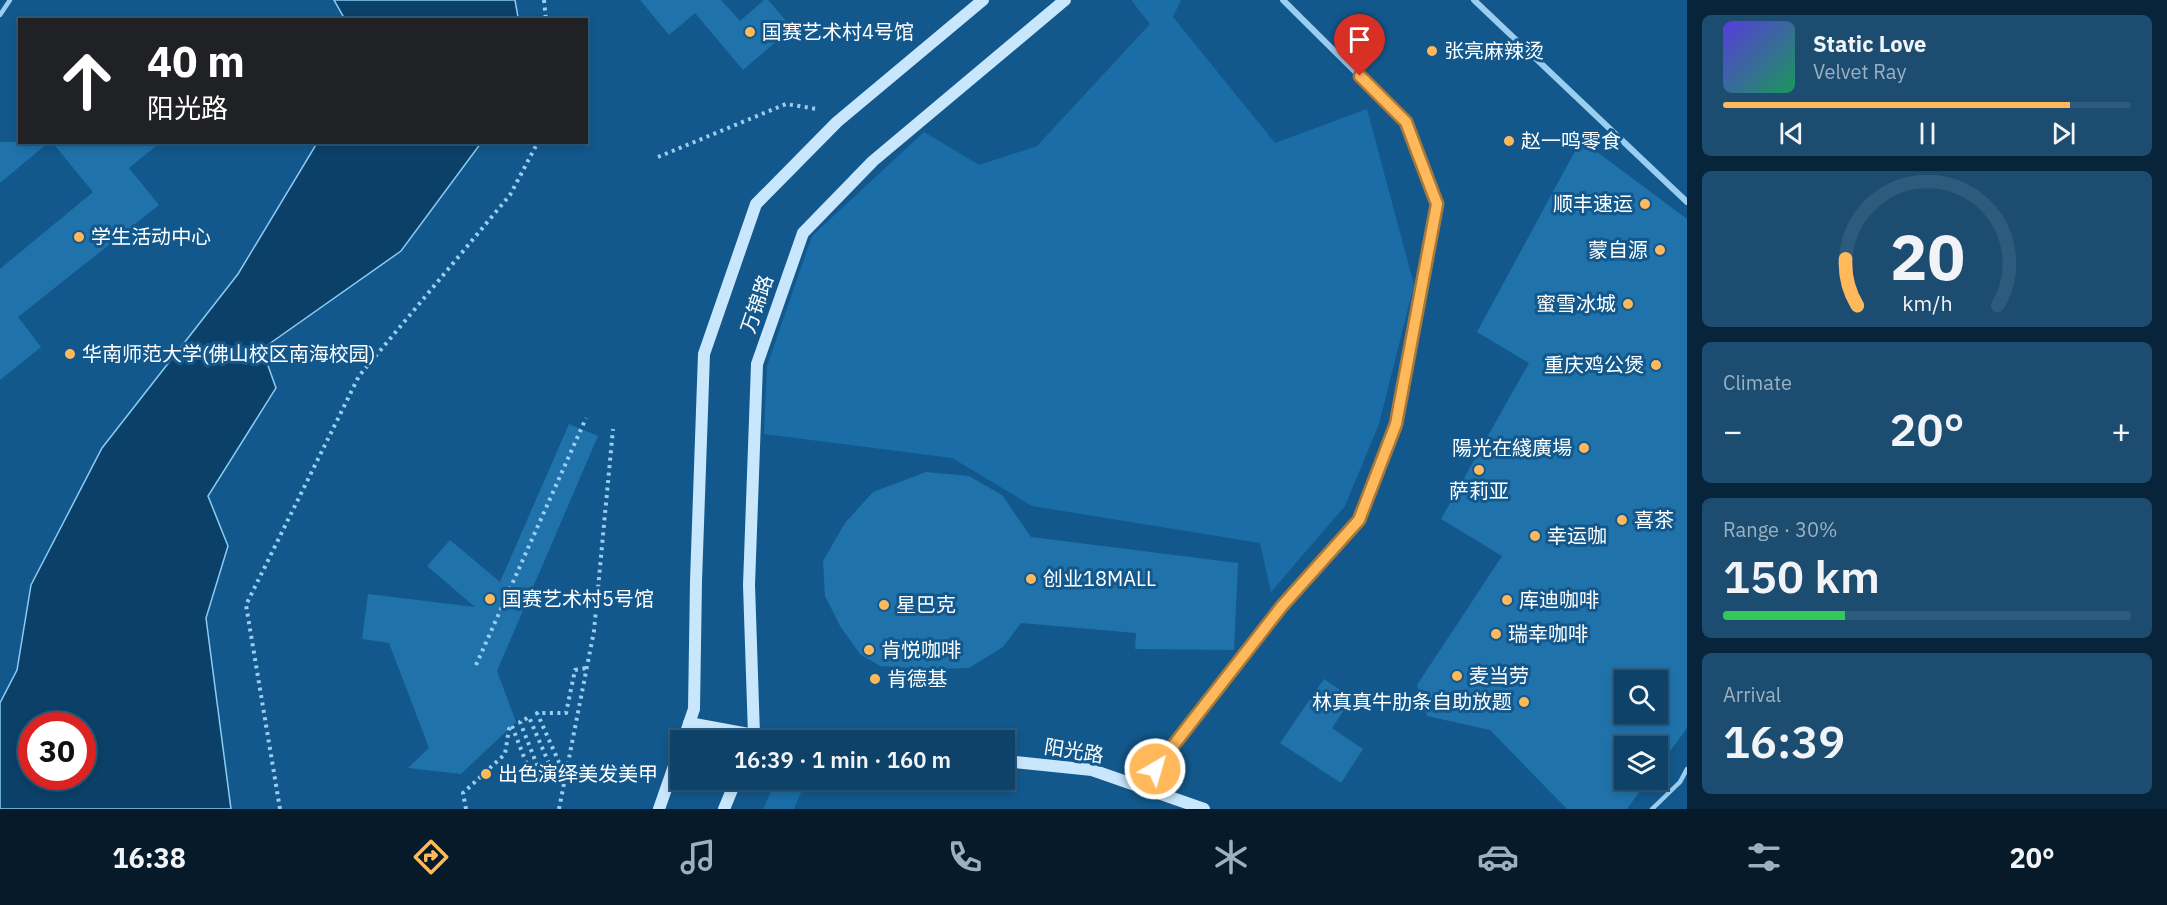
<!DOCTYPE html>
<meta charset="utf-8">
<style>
:root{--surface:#0e4269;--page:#1c4d71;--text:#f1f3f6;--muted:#9bb0c0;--line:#2e5b7d;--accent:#ffb85a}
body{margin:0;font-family:"IBM Plex Sans","Noto Sans SC",sans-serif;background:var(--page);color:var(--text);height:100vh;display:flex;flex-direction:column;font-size:22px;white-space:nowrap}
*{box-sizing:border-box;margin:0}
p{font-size:20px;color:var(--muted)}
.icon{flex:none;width:33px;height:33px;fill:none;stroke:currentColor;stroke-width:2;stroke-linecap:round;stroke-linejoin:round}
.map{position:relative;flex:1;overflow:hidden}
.drawer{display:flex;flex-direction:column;gap:15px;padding:15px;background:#08243a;width:480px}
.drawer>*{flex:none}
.hud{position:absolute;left:18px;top:18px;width:570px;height:126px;border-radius:0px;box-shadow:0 3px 9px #0003,0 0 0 2px var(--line);background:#202124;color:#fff;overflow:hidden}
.fabs{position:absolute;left:1614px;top:670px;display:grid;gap:12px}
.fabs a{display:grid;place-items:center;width:54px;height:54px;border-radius:0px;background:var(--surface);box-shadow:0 3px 9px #0003,0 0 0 2px var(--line);font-size:30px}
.speed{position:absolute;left:18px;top:712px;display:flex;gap:12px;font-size:30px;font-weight:700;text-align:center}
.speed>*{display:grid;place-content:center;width:78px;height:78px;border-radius:50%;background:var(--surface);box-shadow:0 3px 9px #0003,0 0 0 2px var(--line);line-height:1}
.speed .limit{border:9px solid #d22;background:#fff;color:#111}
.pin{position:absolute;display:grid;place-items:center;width:51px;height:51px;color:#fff;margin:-62px -26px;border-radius:50% 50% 50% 0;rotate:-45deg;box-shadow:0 0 6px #0007}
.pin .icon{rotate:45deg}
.me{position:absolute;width:66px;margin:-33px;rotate:38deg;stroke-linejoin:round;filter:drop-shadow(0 0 4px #0008)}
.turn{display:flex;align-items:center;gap:21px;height:126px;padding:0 30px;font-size:27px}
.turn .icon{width:78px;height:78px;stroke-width:2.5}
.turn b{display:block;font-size:42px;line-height:51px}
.big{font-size:45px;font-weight:600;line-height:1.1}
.drawer .tile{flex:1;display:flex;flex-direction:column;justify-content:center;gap:9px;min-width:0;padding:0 21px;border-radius:9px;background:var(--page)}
.drawer .dial{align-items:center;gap:0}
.dial svg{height:156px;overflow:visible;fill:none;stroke:var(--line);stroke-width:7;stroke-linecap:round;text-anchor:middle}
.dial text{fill:var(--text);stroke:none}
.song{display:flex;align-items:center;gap:18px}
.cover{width:72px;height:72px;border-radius:9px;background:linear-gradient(135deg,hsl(250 70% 55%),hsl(150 70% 35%))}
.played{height:6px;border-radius:3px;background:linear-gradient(90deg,var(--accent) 85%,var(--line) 85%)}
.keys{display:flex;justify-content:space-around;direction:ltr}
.heat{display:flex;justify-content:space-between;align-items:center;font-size:33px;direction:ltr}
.charge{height:9px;border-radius:4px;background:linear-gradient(90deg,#34c759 30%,var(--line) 0)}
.trip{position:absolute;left:670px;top:730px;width:345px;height:60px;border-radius:0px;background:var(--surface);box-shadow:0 3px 9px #0003,0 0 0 2px var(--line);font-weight:600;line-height:60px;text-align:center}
.tabs{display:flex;height:96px;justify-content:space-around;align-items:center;background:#061a2a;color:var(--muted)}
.tabs .icon{width:42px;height:42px}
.tabs .current{color:var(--accent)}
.tabs b{font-size:27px;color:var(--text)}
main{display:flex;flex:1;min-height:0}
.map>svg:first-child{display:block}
.green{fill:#1a6da6}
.water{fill:#0b4068;stroke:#8bcbf5;stroke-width:1.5;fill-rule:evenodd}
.building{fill:#2072ab;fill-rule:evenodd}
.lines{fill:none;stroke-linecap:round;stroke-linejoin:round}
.path{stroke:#9acef1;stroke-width:4;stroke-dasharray:3 4.5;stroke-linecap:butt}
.lane{stroke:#9acef1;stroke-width:4.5}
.street{stroke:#9acef1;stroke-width:6}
.secondary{stroke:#c8e6fc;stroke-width:12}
.route-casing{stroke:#a6783a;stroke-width:15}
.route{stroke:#ffb85a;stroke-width:10}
.poi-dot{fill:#ffb85a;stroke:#12588c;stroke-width:2}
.labels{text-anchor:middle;stroke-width:6;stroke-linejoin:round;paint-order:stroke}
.poi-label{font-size:20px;fill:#fff;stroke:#12588c;text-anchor:start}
.street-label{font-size:20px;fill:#fff;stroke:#12588c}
</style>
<main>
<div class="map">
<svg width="1687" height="809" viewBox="0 0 1687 809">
<rect width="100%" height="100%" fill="#12588c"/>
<!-- green -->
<g class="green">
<path d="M 1131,0 L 1181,0 L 1173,17 L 1275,143 L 1367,109 L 1414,285 L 1379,424 L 1345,506 L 1271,592 L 1260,543 L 1032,506 L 952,458 L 764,434 L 767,366 L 812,236 L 924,132 L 979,165 L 1037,146 L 1150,24 Z"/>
<path d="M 776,780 L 782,780 L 802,790 L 794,809 L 763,809 Z"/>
</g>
<!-- water -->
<g class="water">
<path d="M 334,0 L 515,0 L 518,17 L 518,20 L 341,19 L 343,16 Z"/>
<path d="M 317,143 L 481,143 L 401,251 L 262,349 L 276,388 L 208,496 L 228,546 L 206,618 L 231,809 L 0,809 L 0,703 L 17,670 L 31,585 L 102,448 L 238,274 ZM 32,726 L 82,726 L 82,777 L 32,777 Z"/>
</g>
<!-- building -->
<g class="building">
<path d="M 640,0 L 721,0 L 740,21 L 764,0 L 768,0 L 792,28 L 743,70 L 695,13 L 669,35 Z"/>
<path d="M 1581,140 L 1687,219 L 1687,728 L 1658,768 L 1658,747 L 1624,747 L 1624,780 L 1648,780 L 1627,809 L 1567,809 L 1490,730 L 1427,716 L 1417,685 L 1502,556 L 1441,519 L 1529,363 L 1477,332 ZM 1624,681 L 1658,681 L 1658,714 L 1624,714 Z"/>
<path d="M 0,142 L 49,142 L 0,183 Z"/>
<path d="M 52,142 L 161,142 L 129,168 L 159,205 L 18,317 L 41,347 L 0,380 L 0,269 L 93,192 Z"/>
<path d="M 569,424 L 598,436 L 497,671 L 516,722 L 461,774 L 408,768 L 429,748 L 389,643 L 362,639 L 368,594 L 475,607 L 427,566 L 450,540 L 500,582 Z"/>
<path d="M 926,472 L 969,476 L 1002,495 L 1031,537 L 1238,563 L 1234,650 L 1135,649 L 1136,633 L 1021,623 L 1003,647 L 969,668 L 928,669 L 880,666 L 860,654 L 840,626 L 825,596 L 823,561 L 845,523 L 873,492 Z"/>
<path d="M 1324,679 L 1352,698 L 1332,728 L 1363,749 L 1341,783 L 1280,743 Z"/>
</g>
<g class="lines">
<!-- path -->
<g class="path">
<path d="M 544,0 L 546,20"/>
<path d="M 658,157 L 786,104 L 817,109"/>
<path d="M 476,665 L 586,418"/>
<path d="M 512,726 L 532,778 L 541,775 L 520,722 L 529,717 L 553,773 L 562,769 L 537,713 L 566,713 L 575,670 L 587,668"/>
<path d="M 280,809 L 246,605 L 359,376 L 510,195 L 538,142"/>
<path d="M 466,809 L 463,793 L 505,754 L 509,729 L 512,726"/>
<path d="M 559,809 L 594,631 L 613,429"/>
</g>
<!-- lane -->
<g class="lane">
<path d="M 0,15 L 10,0"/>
<path d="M 1652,809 L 1680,782 L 1687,769"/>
</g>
<!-- street -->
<g class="street">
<path d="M 1474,0 L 1687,202"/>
<path d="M 1141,787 L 1282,606 L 1359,520 L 1397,424 L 1422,291 L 1437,204 L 1406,122 L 1283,0"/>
</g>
<!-- secondary -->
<g class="secondary">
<path d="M 689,723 L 754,735 L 813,741"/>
<path d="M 683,741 L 694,709 L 696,581 L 704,354 L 756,204 L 837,122 L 983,0"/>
<path d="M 751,741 L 754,735 L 749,585 L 757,364 L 803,233 L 873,161 L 1065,0"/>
<path d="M 1005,761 L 1092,770 L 1204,809"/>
<path d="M 659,809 L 681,746"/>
<path d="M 724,809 L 736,780"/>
</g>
</g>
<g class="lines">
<defs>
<path id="route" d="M 1155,769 L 1282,606 L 1359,520 L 1396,424 L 1437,204 L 1406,122 L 1360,76"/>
</defs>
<!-- route casing -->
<use href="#route" class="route-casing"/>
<!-- route -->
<use href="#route" class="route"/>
</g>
<!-- markers -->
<g class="poi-dot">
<circle cx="750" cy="32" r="6"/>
<circle cx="1432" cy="51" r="6"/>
<circle cx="1509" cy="141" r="6"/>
<circle cx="1645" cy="204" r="6"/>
<circle cx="79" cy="237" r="6"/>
<circle cx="1660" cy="250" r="6"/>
<circle cx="1628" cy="304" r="6"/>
<circle cx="70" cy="354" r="6"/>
<circle cx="1656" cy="365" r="6"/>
<circle cx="1584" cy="448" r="6"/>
<circle cx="1479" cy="470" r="6"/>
<circle cx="1622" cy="520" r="6"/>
<circle cx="1535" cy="536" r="6"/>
<circle cx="1031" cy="579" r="6"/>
<circle cx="490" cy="599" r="6"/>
<circle cx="1507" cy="600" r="6"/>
<circle cx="884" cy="605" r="6"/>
<circle cx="1496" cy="634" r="6"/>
<circle cx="869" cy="650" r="6"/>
<circle cx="1457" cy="676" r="6"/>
<circle cx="875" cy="679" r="6"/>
<circle cx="1524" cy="702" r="6"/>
<circle cx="486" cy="774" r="6"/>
</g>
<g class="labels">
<!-- poi labels -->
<g class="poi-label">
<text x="762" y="39">国赛艺术村4号馆</text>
<text x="1444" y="58">张亮麻辣烫</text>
<text x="1521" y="148">赵一鸣零食</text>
<text x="1633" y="211" text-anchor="end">顺丰速运</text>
<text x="91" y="244">学生活动中心</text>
<text x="1648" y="257" text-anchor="end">蒙自源</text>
<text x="1616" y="311" text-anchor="end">蜜雪冰城</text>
<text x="82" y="361">华南师范大学(佛山校区南海校园)</text>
<text x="1644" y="372" text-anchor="end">重庆鸡公煲</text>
<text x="1572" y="455" text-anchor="end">陽光在綫廣場</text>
<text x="1479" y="498" text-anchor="middle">萨莉亚</text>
<text x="1634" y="527">喜茶</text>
<text x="1547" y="543">幸运咖</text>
<text x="1043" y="586">创业18MALL</text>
<text x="502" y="606">国赛艺术村5号馆</text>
<text x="1519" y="607">库迪咖啡</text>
<text x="896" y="612">星巴克</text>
<text x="1508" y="641">瑞幸咖啡</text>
<text x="881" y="657">肯悦咖啡</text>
<text x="1469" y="683">麦当劳</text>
<text x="887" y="686">肯德基</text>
<text x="1512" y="709" text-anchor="end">林真真牛肋条自助放题</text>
<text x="498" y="781">出色演绎美发美甲</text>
</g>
<!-- street labels -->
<g class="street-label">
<text transform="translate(757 304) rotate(-71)" y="7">万锦路</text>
<text transform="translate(1074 751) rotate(9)" y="7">阳光路</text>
</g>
</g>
</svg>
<div class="fabs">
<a><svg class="icon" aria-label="search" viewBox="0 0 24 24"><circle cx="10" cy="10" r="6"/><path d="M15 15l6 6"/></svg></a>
<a><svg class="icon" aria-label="layers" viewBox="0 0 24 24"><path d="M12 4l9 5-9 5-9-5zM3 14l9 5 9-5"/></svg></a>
</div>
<div class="speed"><div class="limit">30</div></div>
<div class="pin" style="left:1360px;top:76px;background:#d93025"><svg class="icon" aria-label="arrive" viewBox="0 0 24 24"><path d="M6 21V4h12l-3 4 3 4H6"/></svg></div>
<svg class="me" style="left:1155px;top:769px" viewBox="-20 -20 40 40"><circle r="17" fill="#ffb85a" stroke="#fff" stroke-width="3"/><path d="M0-11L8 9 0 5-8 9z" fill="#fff"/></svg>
<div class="trip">16:39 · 1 min · 160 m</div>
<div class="hud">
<div class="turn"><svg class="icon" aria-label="ahead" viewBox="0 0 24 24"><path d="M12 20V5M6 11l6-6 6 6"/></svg><div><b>40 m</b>阳光路</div></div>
</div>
</div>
<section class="drawer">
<div class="tile">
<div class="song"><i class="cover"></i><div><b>Static Love</b><p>Velvet Ray</p></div></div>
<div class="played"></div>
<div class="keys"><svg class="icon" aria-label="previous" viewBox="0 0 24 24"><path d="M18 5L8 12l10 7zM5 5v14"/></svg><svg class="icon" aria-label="pause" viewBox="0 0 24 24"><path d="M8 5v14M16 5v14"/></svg><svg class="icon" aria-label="next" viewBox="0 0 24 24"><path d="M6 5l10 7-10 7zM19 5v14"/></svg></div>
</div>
<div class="tile dial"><svg viewBox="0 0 100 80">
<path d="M14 69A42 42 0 1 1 86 69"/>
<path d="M14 69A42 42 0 0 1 8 45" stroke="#ffb85a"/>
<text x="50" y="56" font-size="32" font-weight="700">20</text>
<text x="50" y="72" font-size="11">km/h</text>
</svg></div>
<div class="tile"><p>Climate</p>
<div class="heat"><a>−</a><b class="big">20°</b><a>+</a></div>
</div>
<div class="tile"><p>Range · 30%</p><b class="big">150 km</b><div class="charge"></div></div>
<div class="tile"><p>Arrival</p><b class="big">16:39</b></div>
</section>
</main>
<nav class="tabs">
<b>16:38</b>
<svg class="icon current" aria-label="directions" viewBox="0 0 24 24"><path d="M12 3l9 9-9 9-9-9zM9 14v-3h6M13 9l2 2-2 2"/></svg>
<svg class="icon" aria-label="music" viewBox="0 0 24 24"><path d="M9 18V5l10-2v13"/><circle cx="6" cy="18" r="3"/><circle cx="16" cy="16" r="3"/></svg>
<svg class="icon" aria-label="phone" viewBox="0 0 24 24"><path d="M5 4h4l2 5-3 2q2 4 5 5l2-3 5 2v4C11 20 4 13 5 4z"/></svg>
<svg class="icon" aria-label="climate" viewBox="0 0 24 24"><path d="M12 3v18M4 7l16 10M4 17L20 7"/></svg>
<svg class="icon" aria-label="car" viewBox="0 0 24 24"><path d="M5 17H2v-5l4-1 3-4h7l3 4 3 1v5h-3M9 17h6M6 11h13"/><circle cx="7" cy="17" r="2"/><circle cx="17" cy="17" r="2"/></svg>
<svg class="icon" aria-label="filters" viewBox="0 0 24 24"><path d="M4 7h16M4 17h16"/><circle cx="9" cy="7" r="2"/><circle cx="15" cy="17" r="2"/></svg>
<b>20°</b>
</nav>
